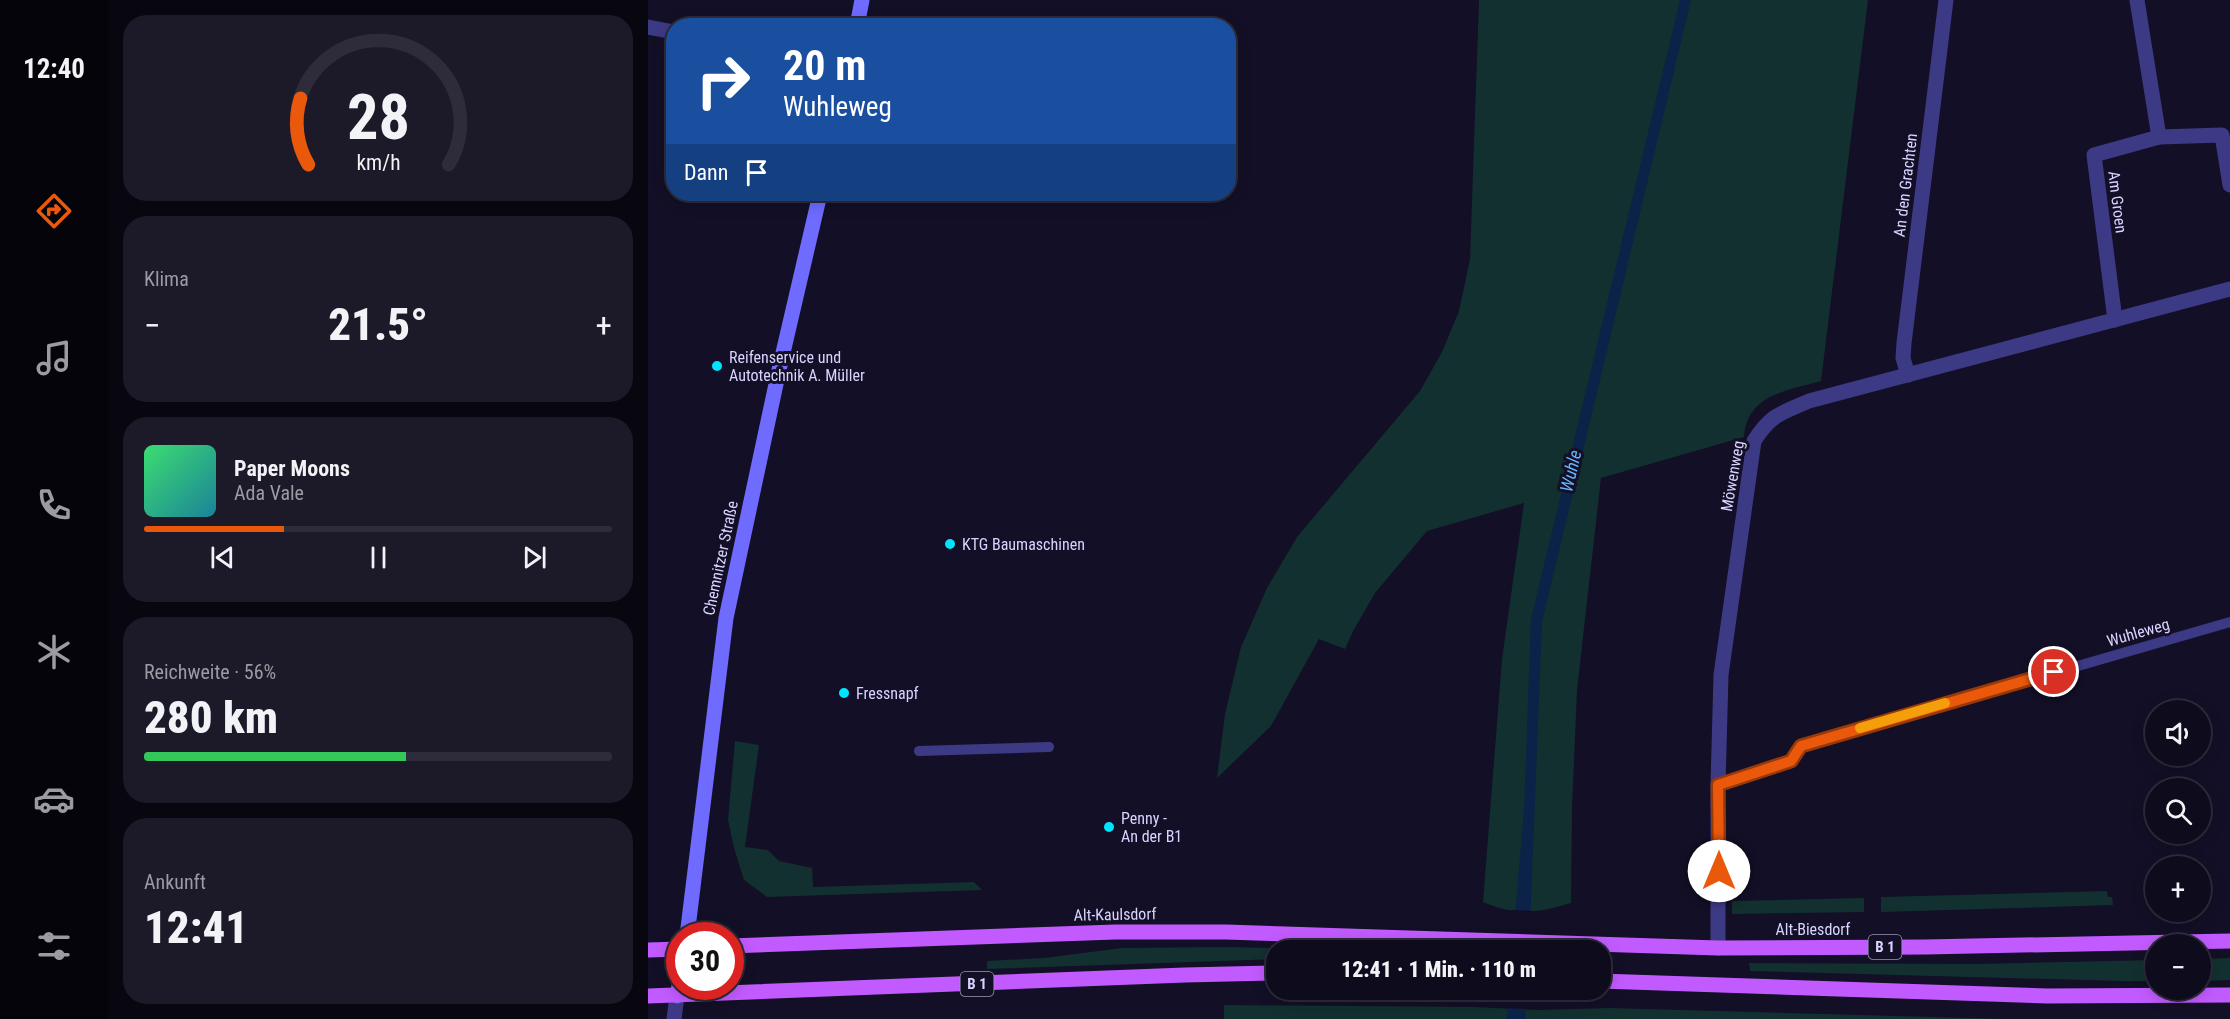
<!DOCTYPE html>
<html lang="de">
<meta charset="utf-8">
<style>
:root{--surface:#0e0b1c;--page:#1c1929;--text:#f1f3f6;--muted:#9b9ba3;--line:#2e2b3b;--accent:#ea580c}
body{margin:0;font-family:"Roboto Condensed",sans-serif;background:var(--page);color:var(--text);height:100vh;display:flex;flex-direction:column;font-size:22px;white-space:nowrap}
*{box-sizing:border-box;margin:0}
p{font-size:20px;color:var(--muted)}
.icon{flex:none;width:33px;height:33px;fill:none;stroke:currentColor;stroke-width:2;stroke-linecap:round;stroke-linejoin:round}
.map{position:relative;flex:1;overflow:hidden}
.details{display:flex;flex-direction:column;gap:15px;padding:15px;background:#08060f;width:540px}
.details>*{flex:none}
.top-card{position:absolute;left:18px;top:18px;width:570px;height:183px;border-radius:24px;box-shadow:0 3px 15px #0003,0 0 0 2px var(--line);background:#1a4fa0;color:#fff;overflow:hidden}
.tools{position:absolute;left:1497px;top:700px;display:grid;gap:12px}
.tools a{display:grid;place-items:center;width:66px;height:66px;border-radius:50%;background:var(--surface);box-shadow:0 3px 15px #0003,0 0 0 2px var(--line);font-size:30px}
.speed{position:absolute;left:18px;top:922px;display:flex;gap:12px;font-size:30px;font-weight:700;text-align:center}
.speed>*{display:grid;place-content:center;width:78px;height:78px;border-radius:50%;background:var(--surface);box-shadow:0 3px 15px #0003,0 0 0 2px var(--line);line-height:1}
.speed .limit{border:9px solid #d22;background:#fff;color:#111}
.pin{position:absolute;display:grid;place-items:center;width:51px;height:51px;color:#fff;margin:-26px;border:3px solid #fff;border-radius:50%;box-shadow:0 2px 6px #0007}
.me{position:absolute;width:66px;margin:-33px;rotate:0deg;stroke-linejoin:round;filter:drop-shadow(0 0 4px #0008)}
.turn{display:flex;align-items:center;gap:21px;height:126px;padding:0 18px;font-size:27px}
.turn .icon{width:78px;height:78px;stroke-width:2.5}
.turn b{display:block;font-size:42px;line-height:51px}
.then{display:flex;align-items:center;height:57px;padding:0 18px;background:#0003;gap:12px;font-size:22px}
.big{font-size:45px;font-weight:800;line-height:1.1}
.details .widget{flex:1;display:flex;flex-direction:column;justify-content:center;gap:9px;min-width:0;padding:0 21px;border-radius:24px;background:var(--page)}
.details .dial{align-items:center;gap:0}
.dial svg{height:156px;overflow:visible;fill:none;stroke:var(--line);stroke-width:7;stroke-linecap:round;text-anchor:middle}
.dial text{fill:var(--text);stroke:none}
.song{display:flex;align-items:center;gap:18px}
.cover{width:72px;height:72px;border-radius:9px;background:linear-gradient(135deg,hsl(140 70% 55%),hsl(190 70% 35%))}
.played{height:6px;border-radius:3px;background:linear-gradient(90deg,var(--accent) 30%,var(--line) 30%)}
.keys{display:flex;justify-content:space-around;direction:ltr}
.heat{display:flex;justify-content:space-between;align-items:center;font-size:33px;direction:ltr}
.charge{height:9px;border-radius:4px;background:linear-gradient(90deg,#34c759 56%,var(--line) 0)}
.trip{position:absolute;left:618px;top:940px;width:345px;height:60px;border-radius:24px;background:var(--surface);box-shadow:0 3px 15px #0003,0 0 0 2px var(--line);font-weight:800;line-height:60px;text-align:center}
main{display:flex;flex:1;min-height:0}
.dock{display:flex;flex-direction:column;width:108px;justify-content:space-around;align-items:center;background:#06040b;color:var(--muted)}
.dock .icon{width:42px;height:42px}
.dock .on{color:var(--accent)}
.dock b{font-size:27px;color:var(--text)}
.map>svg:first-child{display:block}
.green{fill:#12302f}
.water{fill:#0c2248}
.pier{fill:#130f26}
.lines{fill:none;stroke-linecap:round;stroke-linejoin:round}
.service{stroke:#3d3a85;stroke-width:10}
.minor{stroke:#3d3a85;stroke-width:15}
.tertiary{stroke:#3d3a85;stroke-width:15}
.secondary{stroke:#6f6bff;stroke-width:15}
.primary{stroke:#c25bff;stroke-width:15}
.route-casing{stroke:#983908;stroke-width:15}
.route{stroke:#ea580c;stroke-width:10}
.slow{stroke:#f59e0b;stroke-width:10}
.poi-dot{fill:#00e5ff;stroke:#130f26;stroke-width:2}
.labels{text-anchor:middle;stroke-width:6;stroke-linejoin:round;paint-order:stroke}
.shield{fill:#130f26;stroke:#9e99be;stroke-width:1.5}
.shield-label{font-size:15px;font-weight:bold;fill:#d9d4ff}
.street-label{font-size:16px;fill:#d9d4ff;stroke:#130f26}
.poi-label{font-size:16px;fill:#d9d4ff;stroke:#130f26;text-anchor:start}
.water-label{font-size:18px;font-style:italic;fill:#62b6ff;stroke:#130f26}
</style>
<main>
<nav class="dock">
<b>12:40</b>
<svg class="icon on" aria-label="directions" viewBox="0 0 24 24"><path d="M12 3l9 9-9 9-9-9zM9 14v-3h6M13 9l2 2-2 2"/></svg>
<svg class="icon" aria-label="music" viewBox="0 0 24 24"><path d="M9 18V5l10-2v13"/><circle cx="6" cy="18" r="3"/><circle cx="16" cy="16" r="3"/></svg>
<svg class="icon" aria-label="phone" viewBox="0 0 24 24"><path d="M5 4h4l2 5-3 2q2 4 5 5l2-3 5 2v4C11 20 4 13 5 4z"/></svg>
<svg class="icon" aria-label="climate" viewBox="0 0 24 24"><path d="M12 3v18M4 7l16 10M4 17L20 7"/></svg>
<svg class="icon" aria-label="car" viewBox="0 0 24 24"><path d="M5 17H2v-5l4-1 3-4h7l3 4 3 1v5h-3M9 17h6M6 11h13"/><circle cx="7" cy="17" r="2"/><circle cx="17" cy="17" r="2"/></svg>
<svg class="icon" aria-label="filters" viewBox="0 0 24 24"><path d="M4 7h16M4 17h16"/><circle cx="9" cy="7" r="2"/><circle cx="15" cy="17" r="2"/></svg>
</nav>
<section class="details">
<div class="widget dial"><svg viewBox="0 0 100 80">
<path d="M14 69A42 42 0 1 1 86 69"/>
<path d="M14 69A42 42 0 0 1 10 35" stroke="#ea580c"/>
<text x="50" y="56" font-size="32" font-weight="700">28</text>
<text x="50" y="72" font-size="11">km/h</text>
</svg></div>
<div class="widget"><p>Klima</p>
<div class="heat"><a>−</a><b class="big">21.5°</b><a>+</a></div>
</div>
<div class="widget">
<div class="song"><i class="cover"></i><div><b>Paper Moons</b><p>Ada Vale</p></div></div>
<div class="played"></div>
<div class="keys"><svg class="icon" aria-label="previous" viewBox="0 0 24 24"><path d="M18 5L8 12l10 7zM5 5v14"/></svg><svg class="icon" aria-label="pause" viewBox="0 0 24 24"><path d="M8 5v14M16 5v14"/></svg><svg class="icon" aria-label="next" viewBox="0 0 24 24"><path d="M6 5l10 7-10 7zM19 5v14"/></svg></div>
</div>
<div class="widget"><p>Reichweite · 56%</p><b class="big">280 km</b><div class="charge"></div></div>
<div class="widget"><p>Ankunft</p><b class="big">12:41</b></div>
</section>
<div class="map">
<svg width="1582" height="1019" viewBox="0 0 1582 1019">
<rect width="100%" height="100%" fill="#130f26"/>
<!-- green -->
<g class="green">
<path d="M 831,0 L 1220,0 L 1173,381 C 1139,391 1099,394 1096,437 L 953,478 L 929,690 L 924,807 L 923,903 C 891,913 867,916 835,902 L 854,659 L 876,503 L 779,531 L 727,593 L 705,631 L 697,649 L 671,639 L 623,726 L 569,778 L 577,714 L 593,647 L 619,588 L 649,537 L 772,391 L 794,352 L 811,311 L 822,259 Z"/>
<path d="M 87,741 L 111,745 L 97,847 L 120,850 L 131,861 L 164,868 L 165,887 L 326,882 L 334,890 L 119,897 L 96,880 L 86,848 L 80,820 Z"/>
<path d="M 1459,891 L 1460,897 L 1464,897 L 1465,905 L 1233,912 L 1233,897 Z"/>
<path d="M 1216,898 L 1216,912 L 1084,914 L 1084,901 Z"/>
<path d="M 577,947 L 665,949 L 665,951 L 628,951 L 628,959 L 339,969 L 339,961 L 396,958 L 474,948 Z"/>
<path d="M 1582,958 L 1582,980 L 1553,981 L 1553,959 Z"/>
<path d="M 1507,960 L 1507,981 L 1474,981 L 1102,971 L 1101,963 L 1328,964 Z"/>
<path d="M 576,1005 L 825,1007 L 890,1010 L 961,1008 L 1357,1019 L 576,1019 Z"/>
</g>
<!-- water -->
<g class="water">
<path d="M 1032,0 L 1043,0 L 894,622 L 881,951 L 864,951 L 876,810 L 883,619 Z"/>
<path d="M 861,990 L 878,990 L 877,1019 L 859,1019 Z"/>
</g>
<!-- pier -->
<g class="pier">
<path d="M 864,910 L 887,911 L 884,951 L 861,951 Z"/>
<path d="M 858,990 L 881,990 L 880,1009 L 857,1008 Z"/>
</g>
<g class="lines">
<!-- service -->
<g class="service">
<path d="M 271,751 L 401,747"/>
<path d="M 1070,785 L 1143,761 L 1153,746 L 1582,622"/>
</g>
<!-- minor -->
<g class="minor">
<path d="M 1489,0 L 1511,137"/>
<path d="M 1467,320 L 1446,155 L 1511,137 L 1574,135 L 1582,185"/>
<path d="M 1260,375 L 1255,358 L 1256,343 L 1298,0"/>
<path d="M 1070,948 L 1070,785 L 1073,675 L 1106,441 C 1123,414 1134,413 1161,401 L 1582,289"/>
<path d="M 26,1019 L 29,996"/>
</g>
<!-- tertiary -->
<path class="tertiary" d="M 0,27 L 26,32"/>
<!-- secondary -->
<g class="secondary">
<path d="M 209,26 L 214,0"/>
<path d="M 39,936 L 78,618 L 131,370 L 172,194"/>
<path d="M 29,996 L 32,981"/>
</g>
<!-- primary -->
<g class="primary">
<path d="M 82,946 L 467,932 L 578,932 L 1070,948 L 1277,947 L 1582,941"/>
<path d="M 0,950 L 32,949"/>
<path d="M 952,981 L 1399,996 L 1582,995"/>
<path d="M 0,996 L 537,975 L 628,973"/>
</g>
</g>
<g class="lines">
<defs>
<path id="route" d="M 1071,871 L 1070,785 L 1143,761 L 1153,746 L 1406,672"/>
</defs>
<!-- route casing -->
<use href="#route" class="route-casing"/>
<!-- route -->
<use href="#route" class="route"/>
<!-- slow -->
<path class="slow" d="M 1212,728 L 1297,703"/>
</g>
<!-- markers -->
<g class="poi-dot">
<circle cx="69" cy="366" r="6"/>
<circle cx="302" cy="544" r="6"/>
<circle cx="196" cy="693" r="6"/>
<circle cx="461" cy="827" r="6"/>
</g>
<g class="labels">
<!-- shield labels -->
<g class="shield">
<rect x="1220.5" y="935" width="33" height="24" rx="4.5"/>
<rect x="312.5" y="972" width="33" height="24" rx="4.5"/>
</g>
<g class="shield-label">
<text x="1237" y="952">B 1</text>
<text x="329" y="989">B 1</text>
</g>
<!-- street labels -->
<g class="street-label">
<text transform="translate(1257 185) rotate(-83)" y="6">An den Grachten</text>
<text transform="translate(1470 202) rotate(83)" y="6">Am Groen</text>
<text transform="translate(1084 476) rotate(-80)" y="6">Möwenweg</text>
<text transform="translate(72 558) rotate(-78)" y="6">Chemnitzer Straße</text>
<text transform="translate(1490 632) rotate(-16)" y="6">Wuhleweg</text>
<text transform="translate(467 914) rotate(-1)" y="6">Alt-Kaulsdorf</text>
<text x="1165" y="935">Alt-Biesdorf</text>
</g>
<!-- poi labels -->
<g class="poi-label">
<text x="81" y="363">Reifenservice und<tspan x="81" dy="18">Autotechnik A. Müller</tspan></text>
<text x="314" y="550">KTG Baumaschinen</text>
<text x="208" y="699">Fressnapf</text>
<text x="473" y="824">Penny -<tspan x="473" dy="18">An der B1</tspan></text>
</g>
<!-- water labels -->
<g class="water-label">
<text transform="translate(923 471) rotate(-77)" y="6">Wuhle</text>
</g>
</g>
</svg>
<div class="tools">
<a><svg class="icon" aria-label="sound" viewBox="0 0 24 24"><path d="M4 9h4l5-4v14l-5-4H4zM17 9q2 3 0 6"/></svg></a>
<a><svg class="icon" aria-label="search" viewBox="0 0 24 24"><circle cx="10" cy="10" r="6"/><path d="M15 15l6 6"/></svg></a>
<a>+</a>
<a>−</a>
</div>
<div class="speed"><div class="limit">30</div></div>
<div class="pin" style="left:1406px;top:672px;background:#d93025"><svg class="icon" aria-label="arrive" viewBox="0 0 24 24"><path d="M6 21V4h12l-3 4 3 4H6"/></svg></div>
<svg class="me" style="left:1071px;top:871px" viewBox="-20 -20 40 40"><circle r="19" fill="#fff"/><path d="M0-13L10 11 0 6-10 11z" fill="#ea580c"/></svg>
<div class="trip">12:41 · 1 Min. · 110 m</div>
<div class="top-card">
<div class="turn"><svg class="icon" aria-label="right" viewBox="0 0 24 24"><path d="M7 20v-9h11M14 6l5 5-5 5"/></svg><div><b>20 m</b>Wuhleweg</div></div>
<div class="then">Dann<svg class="icon" aria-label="arrive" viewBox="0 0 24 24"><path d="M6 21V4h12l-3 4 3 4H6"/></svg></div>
</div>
</div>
</main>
